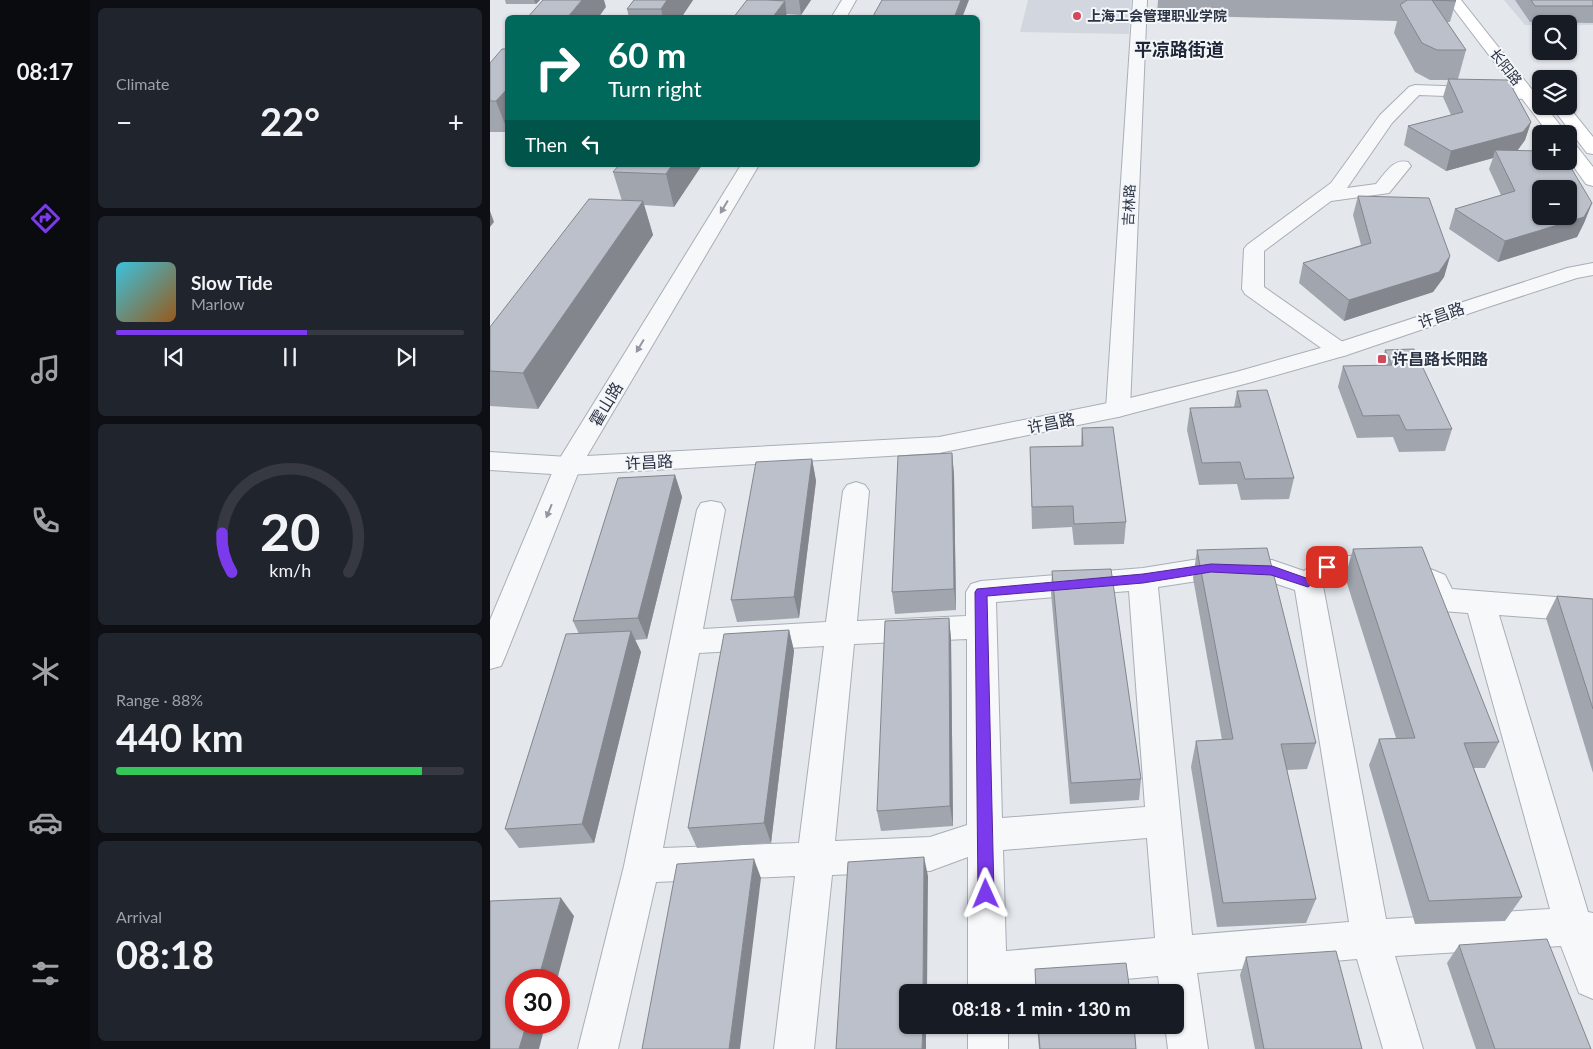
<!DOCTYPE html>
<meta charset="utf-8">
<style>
:root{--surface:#171b24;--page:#20242c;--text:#f1f3f6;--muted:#9ea1a6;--line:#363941;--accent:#7c3aed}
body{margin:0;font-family:Lato,"Noto Sans SC",sans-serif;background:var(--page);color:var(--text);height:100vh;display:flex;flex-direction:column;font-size:19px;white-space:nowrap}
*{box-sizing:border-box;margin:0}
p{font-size:16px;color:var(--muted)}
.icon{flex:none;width:28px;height:28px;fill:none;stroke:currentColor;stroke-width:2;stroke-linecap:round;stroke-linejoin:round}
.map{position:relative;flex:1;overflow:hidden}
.side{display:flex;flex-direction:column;gap:8px;padding:8px;background:#0d0f14;width:400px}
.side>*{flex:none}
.hud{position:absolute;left:15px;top:15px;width:475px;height:152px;border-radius:8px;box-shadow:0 1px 4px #0004;background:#00695c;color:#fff;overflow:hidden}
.tools{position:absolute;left:1042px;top:15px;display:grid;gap:10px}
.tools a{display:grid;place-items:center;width:45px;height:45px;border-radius:8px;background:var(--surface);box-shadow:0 1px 4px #0004;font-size:25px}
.speed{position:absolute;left:15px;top:969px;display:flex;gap:10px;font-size:25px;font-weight:700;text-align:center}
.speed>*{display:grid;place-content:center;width:65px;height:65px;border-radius:50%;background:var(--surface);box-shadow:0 1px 4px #0004;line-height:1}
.speed .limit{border:8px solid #d22;background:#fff;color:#111}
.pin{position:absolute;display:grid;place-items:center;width:42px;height:42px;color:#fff;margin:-21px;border-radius:10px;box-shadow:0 2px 8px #0006}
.me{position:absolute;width:55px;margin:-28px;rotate:359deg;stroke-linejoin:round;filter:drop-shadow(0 0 4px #0008)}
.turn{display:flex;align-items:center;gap:18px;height:105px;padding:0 20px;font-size:22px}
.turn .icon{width:65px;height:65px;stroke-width:2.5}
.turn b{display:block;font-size:35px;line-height:42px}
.then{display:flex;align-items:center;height:48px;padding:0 20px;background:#0003;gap:10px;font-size:19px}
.big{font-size:38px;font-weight:700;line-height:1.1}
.side .card{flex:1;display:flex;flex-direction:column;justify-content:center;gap:8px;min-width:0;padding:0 18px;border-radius:8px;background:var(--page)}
.side .dial{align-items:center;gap:0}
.dial svg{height:130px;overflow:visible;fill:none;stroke:var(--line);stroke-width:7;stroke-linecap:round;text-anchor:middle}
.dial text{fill:var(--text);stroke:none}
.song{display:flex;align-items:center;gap:15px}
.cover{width:60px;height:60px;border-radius:8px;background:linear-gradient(135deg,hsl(190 70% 55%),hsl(30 70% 35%))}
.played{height:5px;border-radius:2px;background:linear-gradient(90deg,var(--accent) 55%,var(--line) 55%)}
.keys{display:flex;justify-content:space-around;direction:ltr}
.heat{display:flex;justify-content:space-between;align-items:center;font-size:28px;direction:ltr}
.charge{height:8px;border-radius:4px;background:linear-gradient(90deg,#34c759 88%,var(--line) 0)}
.trip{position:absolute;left:409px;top:984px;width:285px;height:50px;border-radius:8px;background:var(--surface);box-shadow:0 1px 4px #0004;font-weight:700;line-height:50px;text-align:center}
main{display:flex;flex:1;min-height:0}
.menu{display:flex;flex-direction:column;width:90px;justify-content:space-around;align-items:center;background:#090b0e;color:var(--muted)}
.menu .icon{width:35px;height:35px}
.menu .selected{color:var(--accent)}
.menu b{font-size:22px;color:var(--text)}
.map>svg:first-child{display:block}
.built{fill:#d2d6de}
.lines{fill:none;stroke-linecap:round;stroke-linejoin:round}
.minor-casing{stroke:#a9aeb7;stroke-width:2}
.tertiary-casing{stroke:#a9aeb7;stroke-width:2}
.secondary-casing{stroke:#a9aeb7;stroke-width:2}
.minor{fill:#f7f8fa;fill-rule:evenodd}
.tertiary{fill:#f7f8fa;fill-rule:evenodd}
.secondary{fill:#fff;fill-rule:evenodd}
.wall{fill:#a1a5ae}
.shaded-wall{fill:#83868d}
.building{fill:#bbc0ca;stroke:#83868d;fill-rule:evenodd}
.oneway{fill:#9196a0}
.route{fill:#7c3aed;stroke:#51269a}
.poi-dot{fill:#d1495b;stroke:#f4f6f9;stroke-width:2}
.labels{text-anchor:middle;stroke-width:4;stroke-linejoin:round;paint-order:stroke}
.far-poi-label{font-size:14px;font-weight:bold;fill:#2b3445;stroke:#f4f6f9;text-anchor:start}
.far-street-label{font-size:14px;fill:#2b3445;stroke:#f4f6f9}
.street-label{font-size:16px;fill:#2b3445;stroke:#f4f6f9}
.poi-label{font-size:16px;font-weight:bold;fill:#2b3445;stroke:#f4f6f9;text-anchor:start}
.far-district-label{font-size:18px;font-weight:bold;fill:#1d2536;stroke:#f4f6f9}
</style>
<main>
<nav class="menu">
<b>08:17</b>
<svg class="icon selected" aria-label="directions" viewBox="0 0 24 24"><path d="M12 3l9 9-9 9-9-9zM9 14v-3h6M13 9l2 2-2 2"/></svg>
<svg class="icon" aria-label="music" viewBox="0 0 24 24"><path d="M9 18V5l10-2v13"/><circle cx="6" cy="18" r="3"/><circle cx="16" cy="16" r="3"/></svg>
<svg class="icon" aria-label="phone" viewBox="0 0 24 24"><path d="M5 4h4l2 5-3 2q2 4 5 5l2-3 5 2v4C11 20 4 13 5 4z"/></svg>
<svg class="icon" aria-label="climate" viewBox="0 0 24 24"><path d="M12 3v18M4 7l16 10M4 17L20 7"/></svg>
<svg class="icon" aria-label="car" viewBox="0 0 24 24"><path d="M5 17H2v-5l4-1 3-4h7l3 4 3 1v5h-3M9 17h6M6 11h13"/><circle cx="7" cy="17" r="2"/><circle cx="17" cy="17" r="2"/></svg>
<svg class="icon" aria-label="filters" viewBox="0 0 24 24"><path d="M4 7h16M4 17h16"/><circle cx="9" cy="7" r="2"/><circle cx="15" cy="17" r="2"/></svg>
</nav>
<section class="side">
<div class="card"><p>Climate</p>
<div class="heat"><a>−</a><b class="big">22°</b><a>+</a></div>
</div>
<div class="card">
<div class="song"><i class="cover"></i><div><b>Slow Tide</b><p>Marlow</p></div></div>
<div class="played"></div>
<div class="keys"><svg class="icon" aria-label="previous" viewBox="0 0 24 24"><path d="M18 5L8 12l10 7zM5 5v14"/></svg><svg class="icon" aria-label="pause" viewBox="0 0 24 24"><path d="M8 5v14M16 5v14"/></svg><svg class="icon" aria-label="next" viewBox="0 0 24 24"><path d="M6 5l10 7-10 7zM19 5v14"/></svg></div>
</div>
<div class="card dial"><svg viewBox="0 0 100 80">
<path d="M14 69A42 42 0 1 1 86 69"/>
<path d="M14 69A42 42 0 0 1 8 45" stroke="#7c3aed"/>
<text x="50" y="56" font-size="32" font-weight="700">20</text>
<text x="50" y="72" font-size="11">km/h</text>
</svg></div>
<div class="card"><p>Range · 88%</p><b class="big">440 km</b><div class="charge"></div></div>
<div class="card"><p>Arrival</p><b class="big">08:18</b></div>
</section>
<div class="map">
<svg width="1103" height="1049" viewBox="0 0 1103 1049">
<rect width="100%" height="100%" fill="#e4e7ec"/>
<!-- built -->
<g class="built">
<path d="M 538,0 L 641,0 L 639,34 L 530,32 Z"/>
<path d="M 1014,0 L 1103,0 L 1103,25 L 1035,25 Z"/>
</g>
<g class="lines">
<defs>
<g id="minor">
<path d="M 352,0 L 366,0 L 356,18 L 341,18 Z"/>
<path d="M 643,0 L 657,0 L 640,409 L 637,414 L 628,417 L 619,414 L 616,409 Z"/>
<path d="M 925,85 L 1037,89 L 1043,91 L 1045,94 L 1043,97 L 1037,99 L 929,95 L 902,123 L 857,188 L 886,184 C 895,174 903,158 918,162 L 921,166 L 899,193 L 841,201 L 774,251 L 774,287 L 857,345 L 861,350 L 857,355 L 849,357 L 841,355 L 755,294 L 752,289 L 754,249 L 757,245 L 841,183 L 890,115 L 919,87 Z"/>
<path d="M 251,165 L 269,165 L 91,466 L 15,657 L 11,666 L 0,669 L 0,620 L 65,466 Z"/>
<path d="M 366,482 L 375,485 L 379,491 L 367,621 L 476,616 L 476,592 L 481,584 L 491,581 L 653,568 L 721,557 L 782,560 L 814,571 L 827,560 L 837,556 L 909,556 L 955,575 L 962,589 L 1103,600 L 1103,622 L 1009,615 L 1098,912 L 1103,913 L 1103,999 L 1089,993 L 1071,946 L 905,956 L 933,1049 L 893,1049 L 867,959 L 707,973 L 718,1049 L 678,1049 L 675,1025 L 685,1025 L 685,992 L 670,992 L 668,976 L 518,990 L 518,992 L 478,992 L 478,857 L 440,871 L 342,875 L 324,1049 L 284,1049 L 305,876 L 166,882 L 128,1049 L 88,1049 L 134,866 L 207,510 L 211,503 L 221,501 L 231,503 L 235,510 L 213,629 L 336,622 L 353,491 L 357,485 ZM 844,578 L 906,578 L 933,590 L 942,608 L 952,611 L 978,613 L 1060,909 L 896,919 L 833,586 ZM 721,579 L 781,582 L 805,590 L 859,922 L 702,935 L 668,587 ZM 639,591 L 655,807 L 512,818 L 506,602 ZM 477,639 L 477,825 L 440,837 L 345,841 L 364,644 ZM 334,646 L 309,843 L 173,848 L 209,653 ZM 657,838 L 665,938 L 516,951 L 513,850 Z"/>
<rect x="478" y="1025" width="40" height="24"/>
</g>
<path id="tertiary" d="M 1103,263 L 1103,275 L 1087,278 L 998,307 L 857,355 L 762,382 L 628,417 L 449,453 L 78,475 L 0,470 L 0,452 L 78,457 L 449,437 L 628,401 L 746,372 L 841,345 L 1077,268 Z"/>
<g id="secondary">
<path d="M 957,0 L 971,0 L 1051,101 L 1051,106 L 1055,106 L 1077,134 L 1059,134 Z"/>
<path d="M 1061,106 L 1078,106 L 1103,137 L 1103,154 L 1097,153 Z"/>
<path d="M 1079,143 L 1085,144 L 1103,167 L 1103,186 L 1096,184 L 1079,160 Z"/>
</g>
</defs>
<!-- minor casing -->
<use href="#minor" class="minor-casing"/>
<!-- tertiary casing -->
<use href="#tertiary" class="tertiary-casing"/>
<!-- secondary casing -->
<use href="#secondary" class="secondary-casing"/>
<!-- minor -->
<use href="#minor" class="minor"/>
<!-- tertiary -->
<use href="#tertiary" class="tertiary"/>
<!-- secondary -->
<use href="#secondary" class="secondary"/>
</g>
<!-- wall -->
<g class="wall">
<path d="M 15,0 L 50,0 L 46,4 L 16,4 Z"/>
<path d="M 144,0 L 203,0 L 191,18 L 139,18 L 137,9 Z"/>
<path d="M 257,0 L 321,0 L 311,15 L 297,14 Z"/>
<path d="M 668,0 L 965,0 L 966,1 L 960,22 L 957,22 L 976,50 L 968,79 L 1041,122 L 1035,140 L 1027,151 L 1102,203 L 1094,223 L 1087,237 L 1008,262 L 959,229 L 965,209 L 1011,195 L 999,169 L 1003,158 L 956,171 L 914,145 L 918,126 L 961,115 L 953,97 L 958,80 L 940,80 L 925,72 L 904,33 L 907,21 L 667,15 Z"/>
<path d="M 1025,0 L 1103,0 L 1103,23 L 1040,22 Z"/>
<path d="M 18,49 L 18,132 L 0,132 L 0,63 Z"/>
<path d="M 212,165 L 184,207 L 154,205 L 163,235 L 48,409 L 0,406 L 0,327 L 132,201 L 123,172 Z"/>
<path d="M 868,196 L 960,256 L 954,277 L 943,292 L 854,321 L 809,283 L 813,263 L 871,245 L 863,215 Z"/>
<path d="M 895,350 L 962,429 L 955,451 L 909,452 L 903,437 L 867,438 L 848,387 L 853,366 L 891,365 Z"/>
<path d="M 747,391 L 804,478 L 799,499 L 751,500 L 747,484 L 709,485 L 697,430 L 700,408 L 744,407 Z"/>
<path d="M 592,428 L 636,522 L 634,544 L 584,545 L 582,527 L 542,529 L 540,447 L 591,446 Z"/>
<path d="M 462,453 L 464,475 L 466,610 L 405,614 L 402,592 Z"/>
<path d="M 322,459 L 326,481 L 309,618 L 247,622 L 241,600 Z"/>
<path d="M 185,475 L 192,497 L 157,639 L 145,640 L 151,652 L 104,843 L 29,848 L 15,829 L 89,634 L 83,621 Z"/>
<path d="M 863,549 L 1009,742 L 995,768 L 984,768 L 1032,897 L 1015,921 L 925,924 L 879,765 L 889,739 L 906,738 L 855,577 Z"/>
<path d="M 707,550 L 826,743 L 817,769 L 797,770 L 826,899 L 816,923 L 727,927 L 701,767 L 706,741 L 732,740 L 703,578 Z"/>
<path d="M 562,571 L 651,779 L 649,800 L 580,804 L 561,593 Z"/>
<path d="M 1067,596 L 1103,599 L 1103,773 L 1056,618 Z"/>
<path d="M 459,618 L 461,639 L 463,826 L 391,831 L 387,811 Z"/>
<path d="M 299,630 L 304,651 L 281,843 L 207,848 L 198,828 Z"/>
<path d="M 969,945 L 1101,1049 L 986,1049 L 957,963 Z"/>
<path d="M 756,957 L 872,1049 L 765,1049 L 750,975 Z"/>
<path d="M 547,1025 L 644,1025 L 646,1049 L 549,1049 Z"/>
</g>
<!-- shaded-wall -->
<g class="shaded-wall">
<path d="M 44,0 L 50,0 L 46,4 Z"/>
<path d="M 92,0 L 114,0 L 116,7 L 108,18 L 77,18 Z"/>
<path d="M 177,0 L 203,0 L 191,18 L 173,18 L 171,9 Z"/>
<path d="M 309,0 L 321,0 L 311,15 Z"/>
<path d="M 471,0 L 479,0 L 472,18 L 464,18 Z"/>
<path d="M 295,1 L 297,18 L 282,18 Z"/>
<path d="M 18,88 L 18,132 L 6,101 Z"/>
<path d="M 1041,122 L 1035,140 L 1027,151 L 1005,150 L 1003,158 L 956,171 L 961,151 Z"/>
<path d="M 182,165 L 212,165 L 184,207 L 176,174 Z"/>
<path d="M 153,201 L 163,235 L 48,409 L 33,373 Z"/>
<path d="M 1102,203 L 1094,223 L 1087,237 L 1008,262 L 1015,241 Z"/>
<path d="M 0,211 L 4,222 L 0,227 Z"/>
<path d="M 960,256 L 954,277 L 943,292 L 854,321 L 859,300 Z"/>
<path d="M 462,453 L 464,475 L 466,610 L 464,589 Z"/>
<path d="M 322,459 L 326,481 L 309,618 L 304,597 Z"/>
<path d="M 185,475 L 192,497 L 157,639 L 148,618 Z"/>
<path d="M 459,618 L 461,639 L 463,826 L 460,806 Z"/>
<path d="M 299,630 L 304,651 L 281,843 L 274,823 Z"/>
<path d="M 141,631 L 151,652 L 104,843 L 92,824 Z"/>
<path d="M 434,857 L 438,876 L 437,992 L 433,992 Z"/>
<path d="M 264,859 L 271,878 L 250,1049 L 239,1049 Z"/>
<path d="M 71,898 L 84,916 L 67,980 L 48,980 Z"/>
<path d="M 37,1022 L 56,1022 L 49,1049 L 29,1049 Z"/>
<path d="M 433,1025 L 436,1025 L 436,1049 L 432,1049 Z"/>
</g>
<!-- building -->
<g class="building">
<path d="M 53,0 L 92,0 L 77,18 L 37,18 Z"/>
<path d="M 144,0 L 177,0 L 171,9 L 137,9 Z"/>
<path d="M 257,0 L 277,0 L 295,1 L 282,18 L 243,18 Z"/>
<path d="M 392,0 L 471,0 L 464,18 L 382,18 Z"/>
<path d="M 917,0 L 942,0 L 976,50 L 947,50 L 932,43 L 910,5 Z"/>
<path d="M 942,0 L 965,0 L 966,1 Z"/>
<path d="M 1041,0 L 1103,0 L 1103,6 L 1045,6 Z"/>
<path d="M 12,49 L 18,49 L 18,88 L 6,101 L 0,101 L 0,63 Z"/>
<path d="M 958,79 L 1018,80 L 1041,122 L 1033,132 L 961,151 L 918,126 L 973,112 Z"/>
<path d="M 1005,150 L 1051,151 L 1051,161 L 1077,161 L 1102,203 L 1094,217 L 1015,241 L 965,209 L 1025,191 ZM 1051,189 L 1079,189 L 1079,216 L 1051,216 Z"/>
<path d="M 129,165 L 182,165 L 176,174 L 123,172 Z"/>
<path d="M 868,196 L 939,198 L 960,256 L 949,272 L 859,300 L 813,263 L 881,243 Z"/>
<path d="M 99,199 L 153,201 L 33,373 L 0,371 L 0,327 Z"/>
<path d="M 924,349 L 962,429 L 916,430 L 909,415 L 873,416 L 853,366 L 902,365 L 895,350 Z"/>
<path d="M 777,390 L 804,478 L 755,479 L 750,462 L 712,463 L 700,408 L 751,407 L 747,391 Z"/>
<path d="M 623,427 L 636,522 L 584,524 L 583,506 L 542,507 L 540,447 L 593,446 L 592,428 Z"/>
<path d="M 462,453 L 464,589 L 402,592 L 408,456 Z"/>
<path d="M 322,459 L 304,597 L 241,600 L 266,462 Z"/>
<path d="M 185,475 L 148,618 L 83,621 L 128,478 Z"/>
<path d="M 932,547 L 1009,742 L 974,743 L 1032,897 L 939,901 L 889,739 L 925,738 L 863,549 Z"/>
<path d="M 777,548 L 826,743 L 791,744 L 826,899 L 733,903 L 706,741 L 743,739 L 707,550 Z"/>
<path d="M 621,569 L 651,779 L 581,783 L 562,571 Z"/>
<path d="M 1067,596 L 1103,599 L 1103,709 Z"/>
<path d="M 459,618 L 460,806 L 387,811 L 395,621 Z"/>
<path d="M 299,630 L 274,823 L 198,828 L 234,634 Z"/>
<path d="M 141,631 L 92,824 L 15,829 L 76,634 Z"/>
<path d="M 434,857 L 433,992 L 418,992 L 418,1025 L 433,1025 L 432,1049 L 346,1049 L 358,862 Z"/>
<path d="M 264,859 L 239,1049 L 152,1049 L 187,864 Z"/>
<path d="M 71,898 L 48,980 L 26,980 L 26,1022 L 37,1022 L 29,1049 L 0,1049 L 0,901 Z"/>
<path d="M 1057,939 L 1101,1049 L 1005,1049 L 969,945 Z"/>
<path d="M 846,951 L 872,1049 L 774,1049 L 756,957 Z"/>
<path d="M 636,963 L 640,992 L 546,992 L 545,969 Z"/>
<path d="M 548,1025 L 644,1025 L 646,1049 L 550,1049 Z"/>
</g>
<!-- one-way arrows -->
<defs><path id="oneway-solid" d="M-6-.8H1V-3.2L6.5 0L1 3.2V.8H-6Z" transform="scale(1.25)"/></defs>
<g class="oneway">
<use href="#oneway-solid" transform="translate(234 207) rotate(121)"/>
<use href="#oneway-solid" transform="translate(150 346) rotate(121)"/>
<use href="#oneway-solid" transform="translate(59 511) rotate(112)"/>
</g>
<!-- route -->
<path class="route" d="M 837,563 L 843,567 L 842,570 L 818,587 L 781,575 L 721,572 L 653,583 L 497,596 L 504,894 L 501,899 L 496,901 L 491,899 L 488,894 L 485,592 L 487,589 L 653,574 L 721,564 L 782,566 L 816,578 Z"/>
<!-- markers -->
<g class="poi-dot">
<circle cx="587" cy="16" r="5"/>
<rect x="887" y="354" width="10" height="10" rx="2.5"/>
</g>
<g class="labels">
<!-- far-poi labels -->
<g class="far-poi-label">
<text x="597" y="21">上海工会管理职业学院</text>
</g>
<!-- far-street labels -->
<g class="far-street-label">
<text transform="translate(1016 67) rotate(52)" y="5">长阳路</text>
<text transform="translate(639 205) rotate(-87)" y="5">吉林路</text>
</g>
<!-- street labels -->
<g class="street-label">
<text transform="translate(951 315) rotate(-19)" y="6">许昌路</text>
<text transform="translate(116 404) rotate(-59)" y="6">霍山路</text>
<text transform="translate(561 423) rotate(-11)" y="6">许昌路</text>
<text transform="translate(159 462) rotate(-3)" y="6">许昌路</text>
</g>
<!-- poi labels -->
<g class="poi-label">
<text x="902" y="365">许昌路长阳路</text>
</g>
<!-- far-district labels -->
<g class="far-district-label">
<text x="689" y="56">平凉路街道</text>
</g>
</g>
</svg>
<div class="tools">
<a><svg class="icon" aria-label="search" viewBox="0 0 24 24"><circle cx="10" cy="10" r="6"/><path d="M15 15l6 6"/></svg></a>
<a><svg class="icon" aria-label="layers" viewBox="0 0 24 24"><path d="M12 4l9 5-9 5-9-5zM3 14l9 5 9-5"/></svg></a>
<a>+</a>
<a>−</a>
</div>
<div class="speed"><div class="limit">30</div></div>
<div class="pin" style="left:837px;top:567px;background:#d93025"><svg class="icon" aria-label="arrive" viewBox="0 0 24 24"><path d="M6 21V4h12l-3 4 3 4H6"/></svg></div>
<svg class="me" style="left:496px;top:894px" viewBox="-20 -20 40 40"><path d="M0-17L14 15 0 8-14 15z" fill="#7c3aed" stroke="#fff" stroke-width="4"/></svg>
<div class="trip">08:18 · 1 min · 130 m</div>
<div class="hud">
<div class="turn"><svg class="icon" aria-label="right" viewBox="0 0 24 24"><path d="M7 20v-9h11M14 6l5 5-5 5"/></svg><div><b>60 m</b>Turn right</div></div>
<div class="then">Then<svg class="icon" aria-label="left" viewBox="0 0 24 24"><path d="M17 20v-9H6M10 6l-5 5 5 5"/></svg></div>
</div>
</div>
</main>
